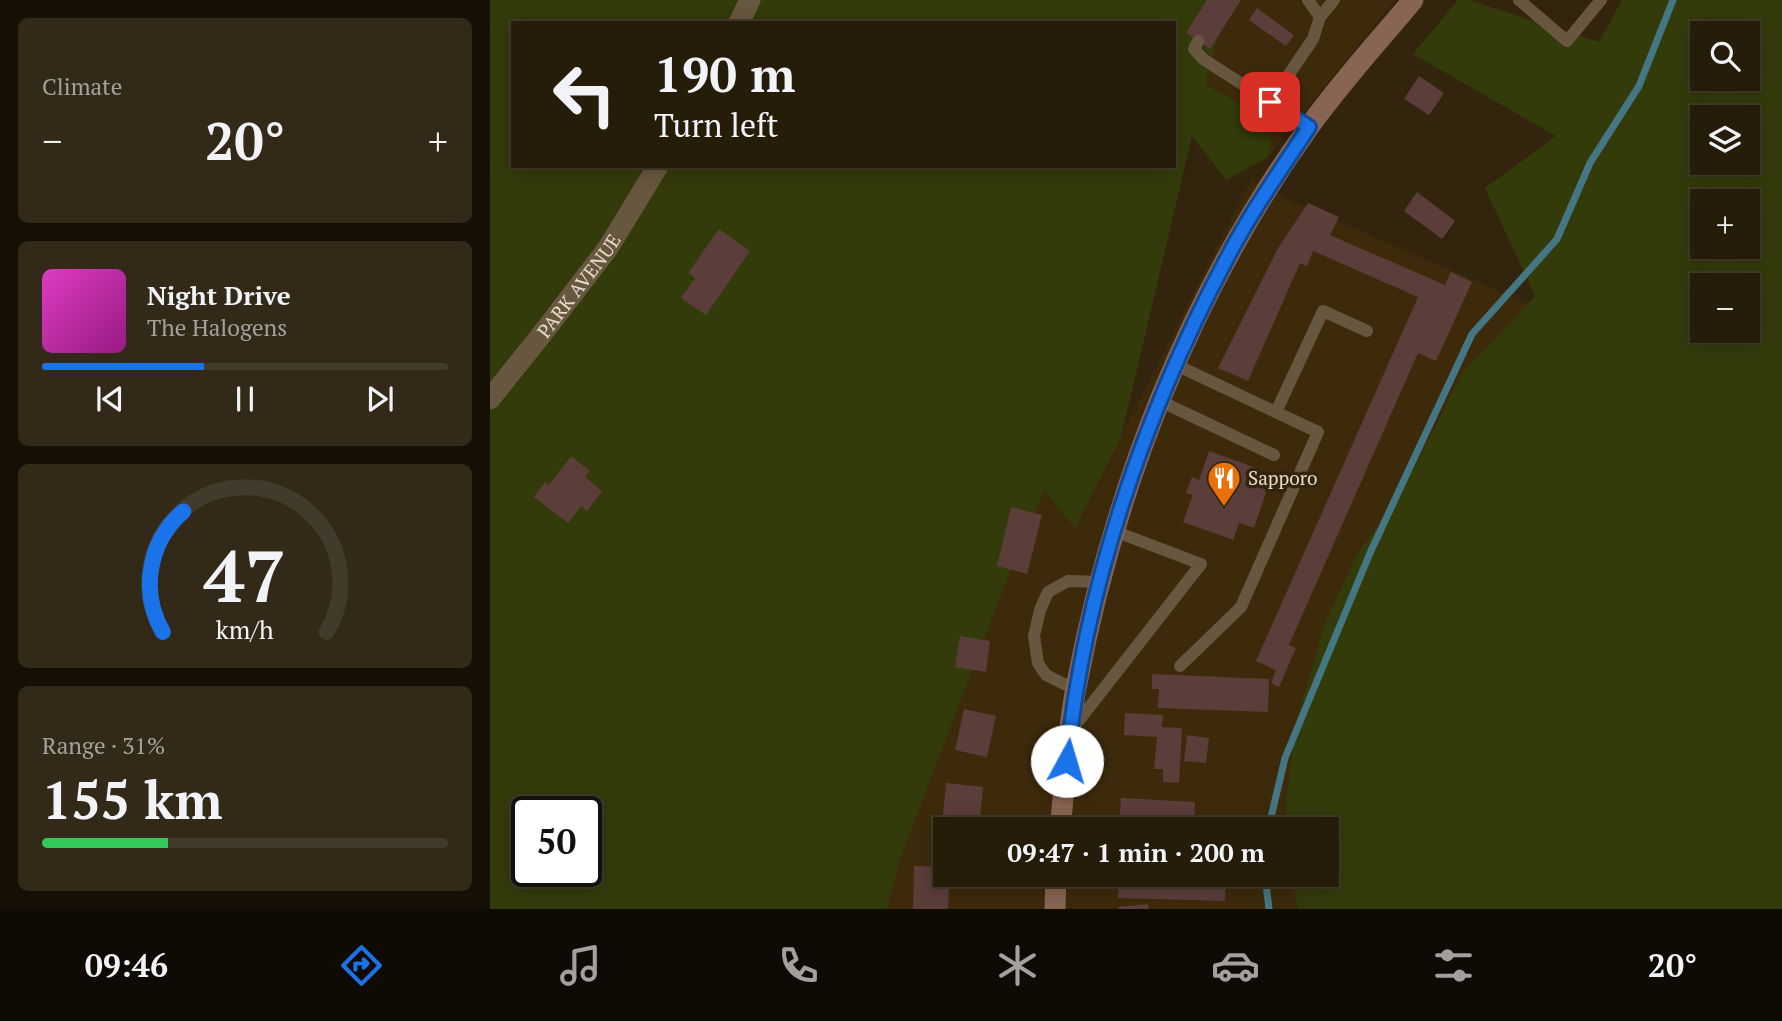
<!DOCTYPE html>
<meta charset="utf-8">
<style>
:root{--surface:#261c0a;--page:#322918;--text:#f1f3f6;--muted:#a4a19c;--line:#423a2b;--accent:#1a73e8}
body{margin:0;font-family:"PT Serif",serif;background:var(--page);color:var(--text);height:100vh;display:flex;flex-direction:column;font-size:26px;white-space:nowrap}
*{box-sizing:border-box;margin:0}
p{font-size:23px;color:var(--muted)}
.icon{flex:none;width:38px;height:38px;fill:none;stroke:currentColor;stroke-width:2;stroke-linecap:round;stroke-linejoin:round}
.map{position:relative;flex:1;overflow:hidden}
.side{display:flex;flex-direction:column;gap:18px;padding:18px;background:#150f06;width:490px}
.side>*{flex:none}
.banner{position:absolute;left:21px;top:21px;width:665px;height:147px;border-radius:0px;box-shadow:0 4px 18px #0003,0 0 0 2px var(--line);background:#261c0a;color:var(--text);overflow:hidden}
.controls{position:absolute;left:1200px;top:21px;display:grid;gap:14px}
.controls a{display:grid;place-items:center;width:70px;height:70px;border-radius:0px;background:var(--surface);box-shadow:0 4px 18px #0003,0 0 0 2px var(--line);font-size:35px}
.speed{position:absolute;left:21px;top:796px;display:flex;gap:14px;font-size:35px;font-weight:700;text-align:center}
.speed>*{display:grid;place-content:center;width:91px;height:91px;border-radius:50%;background:var(--surface);box-shadow:0 4px 18px #0003,0 0 0 2px var(--line);line-height:1}
.speed .limit{border:4px solid #111;border-radius:10px;background:#fff;color:#111}
.pin{position:absolute;display:grid;place-items:center;width:60px;height:60px;color:#fff;margin:-30px;border-radius:14px;box-shadow:0 4px 10px #0006}
.me{position:absolute;width:77px;margin:-38px;rotate:6deg;stroke-linejoin:round;filter:drop-shadow(0 0 5px #0008)}
.turn{display:flex;align-items:center;gap:24px;height:147px;padding:0 28px;font-size:32px}
.turn .icon{width:91px;height:91px;stroke-width:2.5}
.turn b{display:block;font-size:49px;line-height:60px}
.big{font-size:52px;font-weight:600;line-height:1.1}
.side .tile{flex:1;display:flex;flex-direction:column;justify-content:center;gap:10px;min-width:0;padding:0 24px;border-radius:10px;background:var(--page)}
.side .dial{align-items:center;gap:0}
.dial svg{height:182px;overflow:visible;fill:none;stroke:var(--line);stroke-width:7;stroke-linecap:round;text-anchor:middle}
.dial text{fill:var(--text);stroke:none}
.song{display:flex;align-items:center;gap:21px}
.cover{width:84px;height:84px;border-radius:10px;background:linear-gradient(135deg,hsl(310 70% 55%),hsl(310 70% 35%))}
.played{height:7px;border-radius:4px;background:linear-gradient(90deg,var(--accent) 40%,var(--line) 40%)}
.keys{display:flex;justify-content:space-around;direction:ltr}
.heat{display:flex;justify-content:space-between;align-items:center;font-size:38px;direction:ltr}
.charge{height:10px;border-radius:5px;background:linear-gradient(90deg,#34c759 31%,var(--line) 0)}
.trip{position:absolute;left:443px;top:817px;width:406px;height:70px;border-radius:0px;background:var(--surface);box-shadow:0 4px 18px #0003,0 0 0 2px var(--line);font-weight:600;line-height:70px;text-align:center}
.menu{display:flex;height:112px;justify-content:space-around;align-items:center;background:#0f0b04;color:var(--muted)}
.menu .icon{width:49px;height:49px}
.menu .active{color:var(--accent)}
.menu b{font-size:32px;color:var(--text)}
main{display:flex;flex:1;min-height:0}
.map>svg:first-child{display:block}
.built{fill:#3d2a0b}
.green{fill:#333b0b;fill-rule:evenodd}
.lines{fill:none;stroke-linecap:round;stroke-linejoin:round}
.stream{stroke:#457683;stroke-width:7}
.building{fill:#5b3d3a}
.lane{stroke:#68573f;stroke-width:12}
.street{stroke:#68573f;stroke-width:21}
.secondary{stroke:#886452;stroke-width:21}
.route-casing{stroke:#114b97;stroke-width:18}
.route{stroke:#1a73e8;stroke-width:12}
.labels{text-anchor:middle;stroke-width:7;stroke-linejoin:round;paint-order:stroke}
.street-label{font-size:19px;fill:#e6ddcf;stroke:#33250d}
.poi-label{font-size:19px;fill:#e6ddcf;stroke:#33250d;text-anchor:start}
</style>
<main>
<section class="side">
<div class="tile"><p>Climate</p>
<div class="heat"><a>−</a><b class="big">20°</b><a>+</a></div>
</div>
<div class="tile">
<div class="song"><i class="cover"></i><div><b>Night Drive</b><p>The Halogens</p></div></div>
<div class="played"></div>
<div class="keys"><svg class="icon" aria-label="previous" viewBox="0 0 24 24"><path d="M18 5L8 12l10 7zM5 5v14"/></svg><svg class="icon" aria-label="pause" viewBox="0 0 24 24"><path d="M8 5v14M16 5v14"/></svg><svg class="icon" aria-label="next" viewBox="0 0 24 24"><path d="M6 5l10 7-10 7zM19 5v14"/></svg></div>
</div>
<div class="tile dial"><svg viewBox="0 0 100 80">
<path d="M14 69A42 42 0 1 1 86 69"/>
<path d="M14 69A42 42 0 0 1 23 16" stroke="#1a73e8"/>
<text x="50" y="56" font-size="32" font-weight="700">47</text>
<text x="50" y="72" font-size="11">km/h</text>
</svg></div>
<div class="tile"><p>Range · 31%</p><b class="big">155 km</b><div class="charge"></div></div>
</section>
<div class="map">
<svg width="1292" height="909" viewBox="0 0 1292 909">
<rect width="100%" height="100%" fill="#33250d"/>
<!-- built -->
<g class="built">
<path d="M 692,0 L 905,0 L 778,157 L 783,123 L 684,66 Z"/>
<path d="M 762,178 L 801,201 L 1060,313 L 819,829 L 455,830 L 455,875 L 824,875 L 827,909 L 361,909 L 511,420 L 631,436 Z"/>
</g>
<!-- green -->
<g class="green">
<path d="M 0,0 L 738,0 L 715,84 L 783,123 L 778,157 L 736,180 L 702,136 L 631,437 L 585,528 L 554,490 L 509,600 L 410,859 L 397,909 L 0,909 ZM 23,23 L 684,23 L 684,166 L 23,166 ZM 37,812 L 96,812 L 96,872 L 37,872 Z"/>
<path d="M 968,0 L 978,0 L 1109,42 L 1132,0 L 1292,0 L 1292,909 L 808,909 L 802,875 L 836,875 L 836,830 L 796,830 L 796,802 L 806,722 L 836,621 L 867,554 L 909,498 L 973,372 L 1045,296 L 995,188 L 1066,136 L 923,54 ZM 1213,33 L 1258,33 L 1258,79 L 1213,79 ZM 1213,117 L 1258,117 L 1258,163 L 1213,163 ZM 1213,201 L 1258,201 L 1258,247 L 1213,247 ZM 1213,285 L 1258,285 L 1258,331 L 1213,331 Z"/>
</g>
<g class="lines">
<!-- stream -->
<g class="stream">
<path d="M 778,830 L 795,758 L 880,553 L 982,334 L 1067,239 L 1100,163 L 1149,86 L 1183,0"/>
<path d="M 775,875 L 779,909"/>
</g>
</g>
<!-- building -->
<g class="building">
<path d="M 717,0 L 751,0 L 720,49 L 696,33 Z"/>
<path d="M 767,8 L 804,35 L 796,46 L 759,20 Z"/>
<path d="M 929,76 L 954,93 L 939,115 L 914,99 Z"/>
<path d="M 927,192 L 965,221 L 952,239 L 914,211 Z"/>
<path d="M 818,203 L 849,217 L 840,235 L 955,285 L 961,272 L 982,282 L 946,361 L 928,353 L 799,645 L 806,648 L 789,687 L 781,683 L 786,670 L 766,661 L 928,297 L 823,251 L 817,266 L 810,263 L 758,381 L 728,368 L 788,248 Z"/>
<path d="M 229,229 L 260,251 L 216,315 L 191,298 L 205,278 L 198,273 Z"/>
<path d="M 719,451 L 769,469 L 763,485 L 777,490 L 764,528 L 749,523 L 743,540 L 693,522 L 703,495 L 696,493 L 702,477 L 709,480 Z"/>
<path d="M 81,456 L 100,471 L 95,477 L 112,491 L 97,511 L 91,506 L 78,523 L 44,497 L 55,482 L 59,485 Z"/>
<path d="M 521,507 L 552,515 L 537,574 L 507,566 Z"/>
<path d="M 470,636 L 500,641 L 496,672 L 465,667 Z"/>
<path d="M 662,674 L 779,679 L 778,712 L 668,708 L 669,689 L 662,689 Z"/>
<path d="M 474,709 L 506,716 L 497,757 L 465,750 Z"/>
<path d="M 635,713 L 673,715 L 672,727 L 692,728 L 689,783 L 673,782 L 673,769 L 664,769 L 667,737 L 634,735 Z"/>
<path d="M 697,735 L 719,738 L 716,763 L 694,761 Z"/>
<path d="M 456,783 L 493,787 L 489,830 L 466,830 L 466,825 L 452,824 Z"/>
<path d="M 631,798 L 705,802 L 704,830 L 629,830 Z"/>
<path d="M 424,866 L 455,867 L 455,875 L 464,875 L 463,885 L 459,885 L 458,909 L 423,909 Z"/>
<path d="M 629,875 L 736,875 L 735,901 L 628,898 Z"/>
<path d="M 658,904 L 659,909 L 628,909 L 628,907 Z"/>
</g>
<g class="lines">
<!-- lane -->
<g class="lane">
<path d="M 818,0 L 830,17"/>
<path d="M 1029,0 L 1077,41 L 1111,0"/>
<path d="M 708,41 L 704,49 L 713,59 L 780,102"/>
<path d="M 819,126 L 780,102 L 823,39 L 830,17 L 844,0"/>
<path d="M 684,364 L 828,432 L 751,607 L 690,666"/>
<path d="M 670,401 L 784,455"/>
<path d="M 786,412 L 833,311 L 877,331"/>
<path d="M 586,690 L 556,675 L 548,663 L 544,636 L 550,610 L 558,592 L 578,581 L 610,582"/>
<path d="M 583,728 L 711,564 L 624,531"/>
</g>
<!-- street -->
<g class="street">
<path d="M 249,23 L 260,0"/>
<path id="s1" d="M 0,399 L 52,334 L 118,248 L 168,166"/>
</g>
<!-- secondary -->
<g class="secondary">
<path d="M 570,830 C 575,782 577,734 586,688 C 624,488 700,293 819,127 C 851,82 888,42 923,0"/>
<path d="M 565,909 L 566,875"/>
</g>
</g>
<g class="lines">
<defs>
<path id="route" d="M 577,761 C 594,589 654,415 735,262 C 759,215 790,171 819,127 L 780,102"/>
</defs>
<!-- route casing -->
<use href="#route" class="route-casing"/>
<!-- route -->
<use href="#route" class="route"/>
</g>
<!-- icons -->
<defs>
<symbol id="restaurant-pin" viewBox="-11 -11 22 30"><path d="M0 17L-7.5 6A9.5 9.5 0 1 1 7.5 6Z" fill="#e8710a" stroke="#33250d"/><path d="M-5-6h1v4h1v-4h1v4h1v-4h1v5L-1.5 .5V6h-2V.5L-5-1ZM5-6V6H3V1.5H1.5Q1.5-4 5-6Z" fill="#fff"/></symbol>
</defs>
<g fill-rule="evenodd">
<use href="#restaurant-pin" x="715" y="459" width="38" height="52"/>
</g>
<g class="labels">
<!-- street labels -->
<g class="street-label">
<text dy="7" stroke="none"><textPath href="#s1" startOffset="144">PARK AVENUE</textPath></text>
</g>
<!-- poi labels -->
<g class="poi-label">
<text x="758" y="485">Sapporo</text>
</g>
</g>
</svg>
<div class="controls">
<a><svg class="icon" aria-label="search" viewBox="0 0 24 24"><circle cx="10" cy="10" r="6"/><path d="M15 15l6 6"/></svg></a>
<a><svg class="icon" aria-label="layers" viewBox="0 0 24 24"><path d="M12 4l9 5-9 5-9-5zM3 14l9 5 9-5"/></svg></a>
<a>+</a>
<a>−</a>
</div>
<div class="speed"><div class="limit">50</div></div>
<div class="pin" style="left:780px;top:102px;background:#d93025"><svg class="icon" aria-label="arrive" viewBox="0 0 24 24"><path d="M6 21V4h12l-3 4 3 4H6"/></svg></div>
<svg class="me" style="left:577px;top:761px" viewBox="-20 -20 40 40"><circle r="19" fill="#fff"/><path d="M0-13L10 11 0 6-10 11z" fill="#1a73e8"/></svg>
<div class="trip">09:47 · 1 min · 200 m</div>
<div class="banner">
<div class="turn"><svg class="icon" aria-label="left" viewBox="0 0 24 24"><path d="M17 20v-9H6M10 6l-5 5 5 5"/></svg><div><b>190 m</b>Turn left</div></div>
</div>
</div>
</main>
<nav class="menu">
<b>09:46</b>
<svg class="icon active" aria-label="directions" viewBox="0 0 24 24"><path d="M12 3l9 9-9 9-9-9zM9 14v-3h6M13 9l2 2-2 2"/></svg>
<svg class="icon" aria-label="music" viewBox="0 0 24 24"><path d="M9 18V5l10-2v13"/><circle cx="6" cy="18" r="3"/><circle cx="16" cy="16" r="3"/></svg>
<svg class="icon" aria-label="phone" viewBox="0 0 24 24"><path d="M5 4h4l2 5-3 2q2 4 5 5l2-3 5 2v4C11 20 4 13 5 4z"/></svg>
<svg class="icon" aria-label="climate" viewBox="0 0 24 24"><path d="M12 3v18M4 7l16 10M4 17L20 7"/></svg>
<svg class="icon" aria-label="car" viewBox="0 0 24 24"><path d="M5 17H2v-5l4-1 3-4h7l3 4 3 1v5h-3M9 17h6M6 11h13"/><circle cx="7" cy="17" r="2"/><circle cx="17" cy="17" r="2"/></svg>
<svg class="icon" aria-label="filters" viewBox="0 0 24 24"><path d="M4 7h16M4 17h16"/><circle cx="9" cy="7" r="2"/><circle cx="15" cy="17" r="2"/></svg>
<b>20°</b>
</nav>
